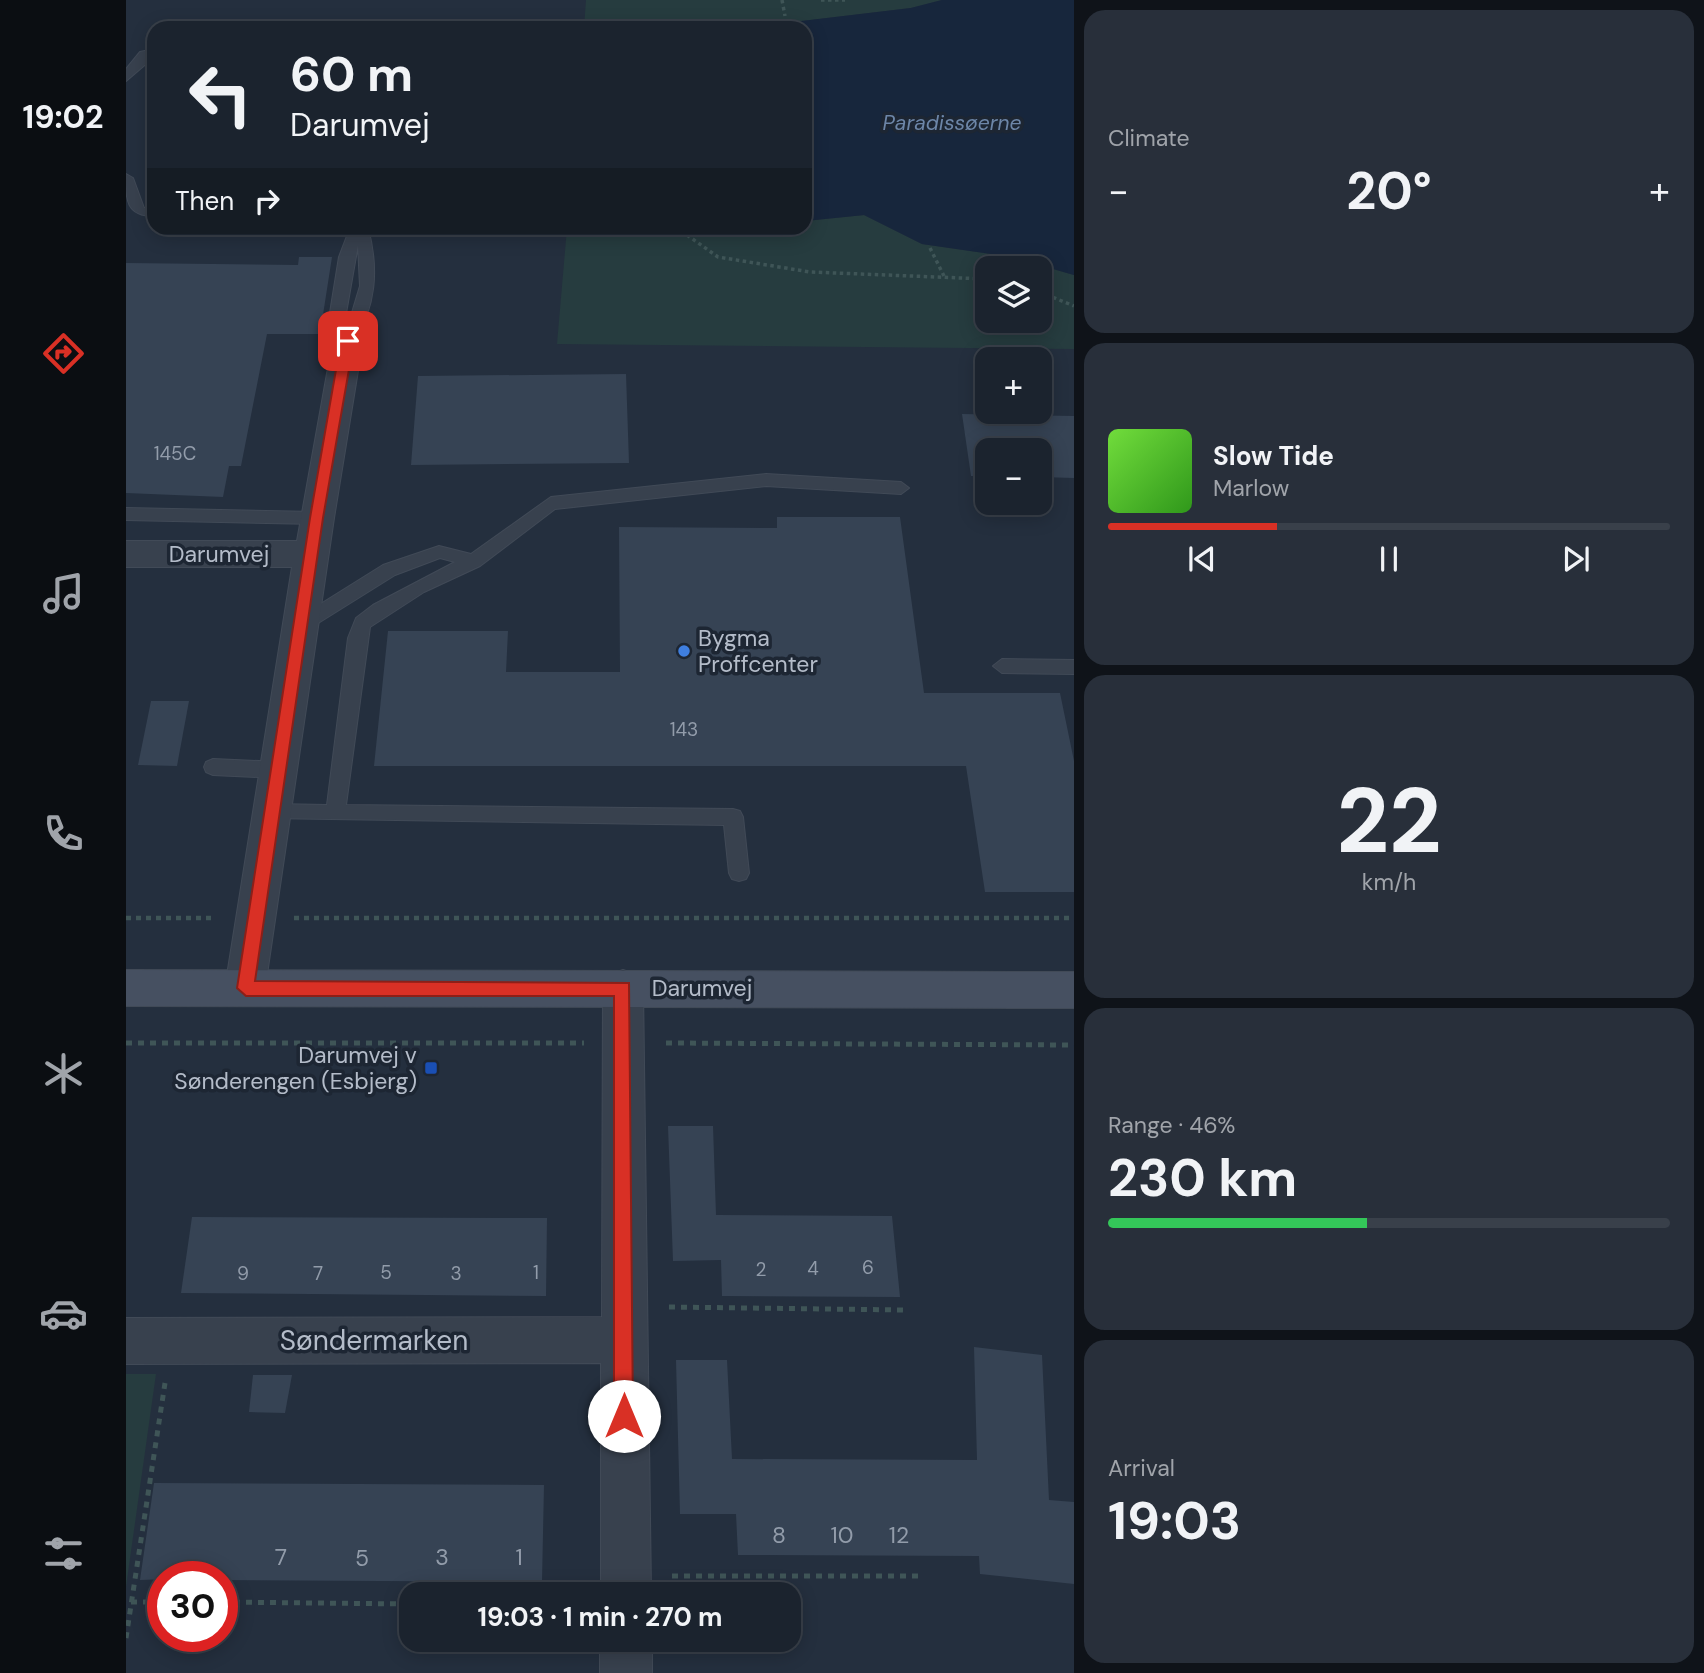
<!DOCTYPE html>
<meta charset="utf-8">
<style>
:root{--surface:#1b232e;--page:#282f3a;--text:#f1f3f6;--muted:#a0a4aa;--line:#39404a;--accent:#d93025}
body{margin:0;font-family:"DM Sans",sans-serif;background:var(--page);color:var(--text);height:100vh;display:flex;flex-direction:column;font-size:26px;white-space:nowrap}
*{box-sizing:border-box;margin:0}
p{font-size:23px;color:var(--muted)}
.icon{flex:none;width:38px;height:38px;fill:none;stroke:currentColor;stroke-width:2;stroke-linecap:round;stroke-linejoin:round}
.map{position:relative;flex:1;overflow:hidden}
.sheet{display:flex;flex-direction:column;gap:10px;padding:10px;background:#0f1319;width:630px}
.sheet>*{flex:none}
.hud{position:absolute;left:21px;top:21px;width:665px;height:214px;border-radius:21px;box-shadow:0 4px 18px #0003,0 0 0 2px var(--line);background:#1b232e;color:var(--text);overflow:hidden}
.tools{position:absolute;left:849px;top:256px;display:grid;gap:14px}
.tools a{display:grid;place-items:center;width:77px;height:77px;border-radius:14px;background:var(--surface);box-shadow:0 4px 18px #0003,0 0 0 2px var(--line);font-size:35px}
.speed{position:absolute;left:21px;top:1561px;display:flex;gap:14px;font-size:35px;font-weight:700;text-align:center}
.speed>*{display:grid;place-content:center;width:91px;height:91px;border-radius:50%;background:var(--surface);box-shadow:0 4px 18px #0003,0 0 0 2px var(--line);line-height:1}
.speed .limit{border:10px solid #d22;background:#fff;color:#111}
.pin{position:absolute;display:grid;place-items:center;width:60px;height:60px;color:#fff;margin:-30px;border-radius:14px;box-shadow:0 4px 10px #0006}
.me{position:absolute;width:77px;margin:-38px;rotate:0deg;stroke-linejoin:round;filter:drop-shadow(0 0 5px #0008)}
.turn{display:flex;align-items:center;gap:24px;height:147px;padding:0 28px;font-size:32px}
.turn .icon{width:91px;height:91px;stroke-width:2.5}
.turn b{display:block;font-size:49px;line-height:60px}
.then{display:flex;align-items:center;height:66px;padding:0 28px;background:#0003;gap:14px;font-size:26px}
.big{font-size:52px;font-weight:700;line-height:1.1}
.sheet .widget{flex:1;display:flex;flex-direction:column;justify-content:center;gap:10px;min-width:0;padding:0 24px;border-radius:21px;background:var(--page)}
.sheet .dial{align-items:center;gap:0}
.dial b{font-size:91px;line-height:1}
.song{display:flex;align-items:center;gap:21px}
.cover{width:84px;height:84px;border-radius:10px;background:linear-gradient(135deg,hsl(100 70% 55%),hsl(110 70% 35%))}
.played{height:7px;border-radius:4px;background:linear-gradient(90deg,var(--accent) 30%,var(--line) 30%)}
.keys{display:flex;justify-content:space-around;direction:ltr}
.heat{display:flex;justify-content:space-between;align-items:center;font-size:38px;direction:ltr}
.charge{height:10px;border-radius:5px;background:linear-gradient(90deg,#34c759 46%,var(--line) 0)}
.trip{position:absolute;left:273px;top:1582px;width:402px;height:70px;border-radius:21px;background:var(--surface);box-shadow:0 4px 18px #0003,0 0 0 2px var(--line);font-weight:700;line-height:70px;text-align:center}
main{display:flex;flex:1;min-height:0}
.menu{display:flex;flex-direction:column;width:126px;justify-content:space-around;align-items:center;background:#0b0e12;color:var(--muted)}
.menu .icon{width:49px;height:49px}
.menu .active{color:var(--accent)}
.menu b{font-size:32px;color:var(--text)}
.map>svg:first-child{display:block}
.green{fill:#263c3f;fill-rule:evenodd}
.water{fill:#17263c}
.building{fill:#364354}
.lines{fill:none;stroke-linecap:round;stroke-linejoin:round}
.lane-casing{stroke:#414a57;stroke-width:2}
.street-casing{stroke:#414a57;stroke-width:2}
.secondary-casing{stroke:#414a57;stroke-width:2}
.path-far2{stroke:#3f5557;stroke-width:3.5;stroke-dasharray:3.5 3.5;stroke-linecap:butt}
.path-far1{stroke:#3f5557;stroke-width:4.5;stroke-dasharray:5 5;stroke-linecap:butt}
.path{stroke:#3f5557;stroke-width:5;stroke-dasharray:6 6;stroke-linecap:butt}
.lane{fill:#38414e;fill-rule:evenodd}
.street{fill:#38414e;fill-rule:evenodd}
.secondary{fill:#465061;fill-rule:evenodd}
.route{fill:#d93025;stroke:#8d1f18;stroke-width:2}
.shop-dot{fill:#3f7fe0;stroke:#1d2633;stroke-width:2.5}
.transit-dot{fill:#1a4fb4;stroke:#1d2633;stroke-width:2.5}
.labels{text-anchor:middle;stroke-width:7;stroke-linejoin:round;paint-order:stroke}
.number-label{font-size:19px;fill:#929caa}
.far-water-label{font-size:21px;font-style:italic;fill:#6d86a8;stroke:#1d2633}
.street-label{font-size:23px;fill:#b4bcc9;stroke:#1d2633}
.poi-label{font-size:23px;fill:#b4bcc9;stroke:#1d2633;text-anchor:start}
.near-number-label{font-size:23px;fill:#929caa}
.near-street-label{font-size:28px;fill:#b4bcc9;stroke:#1d2633}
</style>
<main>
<nav class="menu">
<b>19:02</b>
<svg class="icon active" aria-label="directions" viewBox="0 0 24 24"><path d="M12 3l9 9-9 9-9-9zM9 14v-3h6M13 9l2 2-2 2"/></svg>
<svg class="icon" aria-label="music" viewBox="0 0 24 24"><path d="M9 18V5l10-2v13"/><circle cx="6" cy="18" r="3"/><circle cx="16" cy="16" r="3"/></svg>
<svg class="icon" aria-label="phone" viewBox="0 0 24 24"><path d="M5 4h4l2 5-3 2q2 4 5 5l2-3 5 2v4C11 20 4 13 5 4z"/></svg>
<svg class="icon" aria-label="climate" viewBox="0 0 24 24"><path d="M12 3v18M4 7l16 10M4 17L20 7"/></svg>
<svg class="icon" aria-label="car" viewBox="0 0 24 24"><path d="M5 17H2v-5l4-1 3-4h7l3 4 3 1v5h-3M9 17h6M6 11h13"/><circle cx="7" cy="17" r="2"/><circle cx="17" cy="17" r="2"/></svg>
<svg class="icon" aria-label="filters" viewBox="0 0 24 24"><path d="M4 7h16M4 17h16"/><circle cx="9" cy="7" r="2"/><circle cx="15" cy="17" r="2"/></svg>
</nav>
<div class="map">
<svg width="948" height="1673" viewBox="0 0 948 1673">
<rect width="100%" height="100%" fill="#242f3e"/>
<!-- green -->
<g class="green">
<path d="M 460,0 L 816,0 L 785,8 L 617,28 L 458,28 Z"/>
<path d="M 738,215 L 796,244 L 886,257 L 948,275 L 948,349 L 431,344 L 441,228 L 679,228 L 679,221 ZM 861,268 L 914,268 L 914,320 L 861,320 Z"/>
<path d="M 0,1374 L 30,1374 L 0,1587 Z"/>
</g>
<!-- water -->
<path class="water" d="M 816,0 L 948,0 L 948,275 L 886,257 L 796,244 L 738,215 L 679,221 L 679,28 L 617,28 L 785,8 Z"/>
<!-- building -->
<g class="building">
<path d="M 173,257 L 206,257 L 194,334 L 141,334 L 115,466 L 103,466 L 97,497 L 0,493 L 0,263 L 172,265 Z"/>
<path d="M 500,374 L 503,463 L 285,465 L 292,376 Z"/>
<path d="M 836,414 L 948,416 L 948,478 L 914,477 L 914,450 L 861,450 L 861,476 L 845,476 Z"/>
<path d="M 651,517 L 774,517 L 798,693 L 934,693 L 948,761 L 948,892 L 859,892 L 840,766 L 248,766 L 262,631 L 382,631 L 380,672 L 494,672 L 493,527 L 651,528 Z"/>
<path d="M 25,701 L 63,701 L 51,766 L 12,765 Z"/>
<path d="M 542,1126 L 587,1126 L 590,1215 L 766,1216 L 774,1297 L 596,1296 L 595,1260 L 547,1261 Z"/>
<path d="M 66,1217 L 421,1218 L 420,1296 L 55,1293 Z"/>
<path d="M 848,1347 L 916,1355 L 923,1500 L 948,1502 L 948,1584 L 854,1574 L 853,1556 L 612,1555 L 610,1514 L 554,1514 L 550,1360 L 601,1360 L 606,1459 L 851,1460 Z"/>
<path d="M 127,1375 L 166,1375 L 159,1413 L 123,1412 Z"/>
<path d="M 28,1483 L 418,1485 L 416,1582 L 96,1580 L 96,1577 L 14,1580 Z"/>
</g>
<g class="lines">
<defs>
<g id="lane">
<path d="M 28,49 L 28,57 L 0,81 L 0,69 L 14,52 Z"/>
<path d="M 0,174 L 7,178 L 18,208 L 28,208 L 28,216 C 0,216 0,200 0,174 Z"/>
<path d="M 224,228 L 242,228 C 253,270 250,306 227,344 L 217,344 L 203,319 L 213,257 ZM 232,245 L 234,286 L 222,326 L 219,319 Z"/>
<path d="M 640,474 L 775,482 L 783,488 L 775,494 L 640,486 L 429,509 L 354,566 L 298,592 L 244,627 L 220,805 L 607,809 L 614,811 L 617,817 L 623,873 L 620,879 L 613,881 L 606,879 L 603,873 L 598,825 L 140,818 L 137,812 L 140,806 L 147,804 L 201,805 L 222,638 L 230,618 L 247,605 L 329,562 L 314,558 L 269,575 L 181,630 L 169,630 L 166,625 L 169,620 L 257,565 L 313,546 L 345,554 L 425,497 Z"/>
<path d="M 0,508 L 191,512 L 199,518 L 191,524 L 0,520 Z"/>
<path d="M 876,659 L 948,660 L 948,674 L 876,673 L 867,666 Z"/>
<path d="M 87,759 L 153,762 L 160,765 L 162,770 L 160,775 L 153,778 L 87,775 L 80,772 L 78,767 L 80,762 Z"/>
</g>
<g id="street">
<path d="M 222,330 L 233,333 L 237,340 L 208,518 L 139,988 L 133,1001 L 119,1006 L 105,1001 L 99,988 L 166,567 L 0,567 L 0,541 L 171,541 L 207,340 L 211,333 Z"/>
<path d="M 497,970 L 511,975 L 517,988 L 525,1594 L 475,1594 L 475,1363 L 0,1364 L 0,1318 L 476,1317 L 477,988 L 483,975 Z"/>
<rect x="474" y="1640" width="52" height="33"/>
</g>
<path id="secondary" d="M 0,970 L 948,972 L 948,1008 L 0,1006 Z"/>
</defs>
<!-- lane casing -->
<use href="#lane" class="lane-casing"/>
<!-- street casing -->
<use href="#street" class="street-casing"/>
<!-- secondary casing -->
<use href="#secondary" class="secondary-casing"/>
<!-- path-far2 -->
<g class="path-far2">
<path d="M 656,0 L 659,16"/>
<path d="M 695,0 L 719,0"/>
<path d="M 561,235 L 592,257 L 684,272 L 861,279"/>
<path d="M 804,248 L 818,276"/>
<path d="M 914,292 L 948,306"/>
</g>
<!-- path-far1 -->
<g class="path-far1">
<path d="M 0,918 L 90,918"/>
<path d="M 168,918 L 948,918"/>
</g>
<!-- path -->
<g class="path">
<path d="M 0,1043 L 458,1043"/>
<path d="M 540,1043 L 948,1045"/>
<path d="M 543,1307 L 780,1310"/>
<path d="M 546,1576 L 793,1576"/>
<path d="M 5,1602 L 37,1602"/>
<path d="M 96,1602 L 285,1604"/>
<path d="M 0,1638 L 39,1383"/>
</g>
<!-- lane -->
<use href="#lane" class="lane"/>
<!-- street -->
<use href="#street" class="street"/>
<!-- secondary -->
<use href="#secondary" class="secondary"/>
</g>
<!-- route -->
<path class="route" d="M 222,336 L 228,341 L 197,518 L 129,981 L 503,983 L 507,1416 L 505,1423 L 498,1426 L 491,1423 L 488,1416 L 488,996 L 120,996 L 111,988 L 184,518 L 215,341 Z"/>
<!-- markers -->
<circle class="shop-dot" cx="558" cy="651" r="7"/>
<rect class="transit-dot" x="298" y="1061" width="14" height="14" rx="3.5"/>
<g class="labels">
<!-- number labels -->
<g class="number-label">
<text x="49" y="460">145C</text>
<text x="558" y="736">143</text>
<text x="742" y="1274">6</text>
<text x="687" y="1275">4</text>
<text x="635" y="1276">2</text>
<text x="260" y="1279">5</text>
<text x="410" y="1279">1</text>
<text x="117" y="1280">9</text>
<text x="192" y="1280">7</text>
<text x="330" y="1280">3</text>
</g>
<!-- far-water labels -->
<g class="far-water-label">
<text x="826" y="130">Paradissøerne</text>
</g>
<!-- street labels -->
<g class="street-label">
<text x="93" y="562">Darumvej</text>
<text x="576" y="996">Darumvej</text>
</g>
<!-- poi labels -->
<g class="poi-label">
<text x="572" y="646">Bygma<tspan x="572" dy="26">Proffcenter</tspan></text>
<text x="291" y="1063" text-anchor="end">Darumvej v<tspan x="291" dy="26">Sønderengen (Esbjerg)</tspan></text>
</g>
<!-- near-number labels -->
<g class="near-number-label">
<text x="653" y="1543">8</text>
<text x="716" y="1543">10</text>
<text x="773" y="1543">12</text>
<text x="155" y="1565">7</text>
<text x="316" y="1565">3</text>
<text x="393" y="1565">1</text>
<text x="236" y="1566">5</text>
</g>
<!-- near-street labels -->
<g class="near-street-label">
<text x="248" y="1350">Søndermarken</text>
</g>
</g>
</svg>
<div class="tools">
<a><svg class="icon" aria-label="layers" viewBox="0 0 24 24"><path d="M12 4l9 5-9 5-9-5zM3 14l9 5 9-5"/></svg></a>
<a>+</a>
<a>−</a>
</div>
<div class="speed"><div class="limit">30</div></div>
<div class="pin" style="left:222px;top:341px;background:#d93025"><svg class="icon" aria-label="arrive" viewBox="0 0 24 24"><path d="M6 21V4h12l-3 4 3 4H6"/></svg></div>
<svg class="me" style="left:498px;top:1416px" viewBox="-20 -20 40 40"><circle r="19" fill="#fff"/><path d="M0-13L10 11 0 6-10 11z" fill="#d93025"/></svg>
<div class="trip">19:03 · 1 min · 270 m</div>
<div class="hud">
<div class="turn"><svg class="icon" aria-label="left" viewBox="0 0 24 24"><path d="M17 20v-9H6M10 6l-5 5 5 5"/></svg><div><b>60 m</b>Darumvej</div></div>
<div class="then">Then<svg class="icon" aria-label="right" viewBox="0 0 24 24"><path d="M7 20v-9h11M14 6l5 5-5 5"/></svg></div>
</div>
</div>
<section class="sheet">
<div class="widget"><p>Climate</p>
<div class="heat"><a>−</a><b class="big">20°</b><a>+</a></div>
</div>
<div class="widget">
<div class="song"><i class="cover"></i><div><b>Slow Tide</b><p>Marlow</p></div></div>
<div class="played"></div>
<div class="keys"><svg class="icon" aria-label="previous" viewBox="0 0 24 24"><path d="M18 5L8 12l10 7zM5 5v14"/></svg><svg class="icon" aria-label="pause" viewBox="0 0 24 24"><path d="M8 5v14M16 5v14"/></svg><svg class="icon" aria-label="next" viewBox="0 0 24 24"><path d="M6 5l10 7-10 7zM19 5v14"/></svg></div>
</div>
<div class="widget dial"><b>22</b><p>km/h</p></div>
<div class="widget"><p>Range · 46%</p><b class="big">230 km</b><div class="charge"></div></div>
<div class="widget"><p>Arrival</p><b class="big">19:03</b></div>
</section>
</main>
